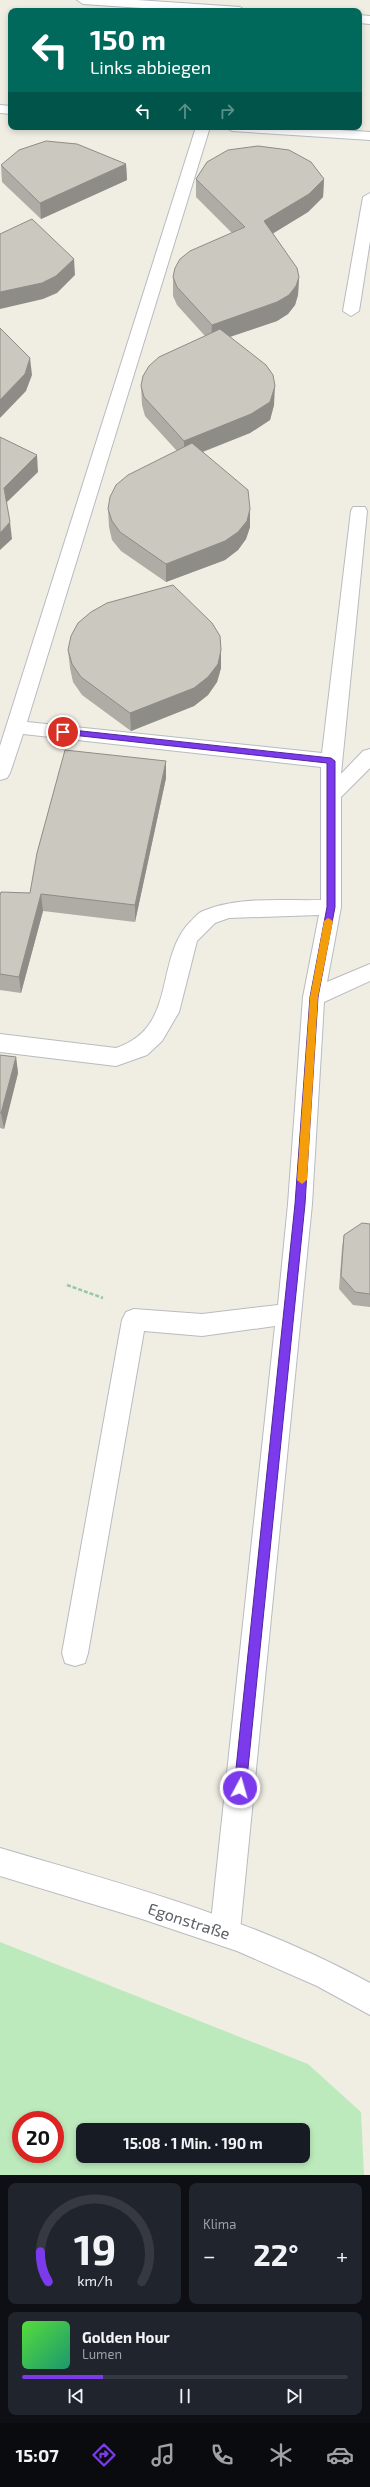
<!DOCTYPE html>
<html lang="de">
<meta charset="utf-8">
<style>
:root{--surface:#171b24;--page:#20242c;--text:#f1f3f6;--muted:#9ea1a6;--line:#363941;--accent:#7c3aed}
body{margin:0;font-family:"Exo 2",sans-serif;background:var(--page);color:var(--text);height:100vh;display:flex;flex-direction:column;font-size:15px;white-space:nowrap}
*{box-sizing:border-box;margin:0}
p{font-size:13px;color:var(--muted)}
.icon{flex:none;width:22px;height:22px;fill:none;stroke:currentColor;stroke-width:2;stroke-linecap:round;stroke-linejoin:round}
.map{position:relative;height:2175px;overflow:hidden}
.drawer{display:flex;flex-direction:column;gap:8px;padding:8px;background:#0d0f14;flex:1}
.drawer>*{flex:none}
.top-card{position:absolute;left:8px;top:8px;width:354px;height:122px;border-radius:8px;box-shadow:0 2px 6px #0003;background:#00695c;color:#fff;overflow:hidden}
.speed{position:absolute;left:12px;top:2111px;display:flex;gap:8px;font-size:20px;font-weight:700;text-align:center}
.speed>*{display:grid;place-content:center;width:52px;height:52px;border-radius:50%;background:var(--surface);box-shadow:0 2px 6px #0003;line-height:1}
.speed .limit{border:6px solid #d22;background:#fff;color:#111}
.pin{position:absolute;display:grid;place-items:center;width:34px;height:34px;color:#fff;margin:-17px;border:2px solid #fff;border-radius:50%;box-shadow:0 1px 4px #0007}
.me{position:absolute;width:44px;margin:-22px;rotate:6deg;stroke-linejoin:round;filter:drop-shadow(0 0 3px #0008)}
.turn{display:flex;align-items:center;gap:14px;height:84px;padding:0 16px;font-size:18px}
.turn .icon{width:52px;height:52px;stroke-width:2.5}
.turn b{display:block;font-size:28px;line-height:34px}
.lanes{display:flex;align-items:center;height:38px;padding:0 16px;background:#0003;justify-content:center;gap:20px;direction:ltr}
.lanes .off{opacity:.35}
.big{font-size:30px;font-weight:700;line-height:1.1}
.drawer .widget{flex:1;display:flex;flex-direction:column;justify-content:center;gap:6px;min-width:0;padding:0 14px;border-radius:8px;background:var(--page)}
.drawer .dial{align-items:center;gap:0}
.dial svg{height:104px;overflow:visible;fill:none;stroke:var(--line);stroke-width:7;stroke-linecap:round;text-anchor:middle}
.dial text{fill:var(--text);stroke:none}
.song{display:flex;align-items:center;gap:12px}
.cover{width:48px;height:48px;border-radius:6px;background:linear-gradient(135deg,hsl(110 70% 55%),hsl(160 70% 35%))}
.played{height:4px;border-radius:2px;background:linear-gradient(90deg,var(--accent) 25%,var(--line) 25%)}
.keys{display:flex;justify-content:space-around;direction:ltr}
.heat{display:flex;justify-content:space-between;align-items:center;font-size:22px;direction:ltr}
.drawer .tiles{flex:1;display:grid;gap:8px;grid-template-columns:1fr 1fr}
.widget:last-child{grid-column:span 2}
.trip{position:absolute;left:76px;top:2123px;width:234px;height:40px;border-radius:8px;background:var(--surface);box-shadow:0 2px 6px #0003;font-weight:700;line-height:40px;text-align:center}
.menu{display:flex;height:64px;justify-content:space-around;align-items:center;background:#090b0e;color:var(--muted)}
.menu .icon{width:28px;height:28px}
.menu .selected{color:var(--accent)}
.menu b{font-size:18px;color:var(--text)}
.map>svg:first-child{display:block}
.green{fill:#bdeabd;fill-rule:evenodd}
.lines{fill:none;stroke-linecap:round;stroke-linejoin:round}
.lane-casing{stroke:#b8bbc1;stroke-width:2}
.street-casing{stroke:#b8bbc1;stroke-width:2}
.path{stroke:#93c9a3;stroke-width:2.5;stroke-dasharray:4 2;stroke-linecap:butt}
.lane{fill:#fff;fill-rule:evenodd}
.street{fill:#fff;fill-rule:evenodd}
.wall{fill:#afaca5}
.shaded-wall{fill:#8e8c86}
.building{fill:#cbc8c0;stroke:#8e8c86}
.route{fill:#7c3aed;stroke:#51269a}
.slow{fill:#f59e0b}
.labels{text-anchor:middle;stroke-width:4;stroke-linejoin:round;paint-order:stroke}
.near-street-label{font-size:16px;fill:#5b6065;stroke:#fff}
</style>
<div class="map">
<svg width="370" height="2175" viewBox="0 0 370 2175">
<rect width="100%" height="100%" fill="#f0ede3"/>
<!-- green -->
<path class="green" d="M 0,1942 L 308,2064 L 361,2112 L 364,2175 L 0,2175 ZM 21,2120 L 55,2120 L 55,2154 L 21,2154 ZM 83,2130 L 303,2130 L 303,2156 L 83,2156 Z"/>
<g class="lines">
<defs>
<g id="lane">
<path d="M 77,0 L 137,0 L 240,7 L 246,11 L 186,11 L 83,4 Z"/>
<path d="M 359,15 L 370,16 L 370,24 L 359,23 Z"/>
<path d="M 0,105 L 11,106 L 11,114 L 0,113 Z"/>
<path d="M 196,127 L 210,127 L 27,722 L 322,753 L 351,511 L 353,507 L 365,507 L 367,511 L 341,774 L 363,751 L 370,749 L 370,768 L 341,797 L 341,907 L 327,982 L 370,964 L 370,981 L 324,1002 L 312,1204 L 240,1931 L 235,1941 L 225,1946 L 215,1941 L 210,1931 L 275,1326 L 202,1336 L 144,1331 L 88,1653 L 85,1663 L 75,1666 L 65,1663 L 62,1653 L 122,1320 L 126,1312 L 134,1309 L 202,1314 L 278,1305 L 288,1204 L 303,997 L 319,915 L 229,918 L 215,923 L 197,941 L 179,1012 L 162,1041 L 147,1055 L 116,1066 L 0,1052 L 0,1034 L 116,1048 C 179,1027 153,959 191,921 C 195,917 198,913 203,911 C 239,896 282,901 321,900 L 321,767 L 23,734 L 10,773 L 7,778 L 0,780 L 0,746 Z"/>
<path d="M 225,127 L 295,127 L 370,132 L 370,140 L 232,131 Z"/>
<path d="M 370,193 L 370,241 L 359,311 L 351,316 L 343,311 L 363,197 Z"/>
</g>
<path id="street" d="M 0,1848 C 126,1885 254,1919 370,1983 L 370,2015 L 317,1986 L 237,1951 L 142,1919 L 0,1876 Z"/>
</defs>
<!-- lane casing -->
<use href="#lane" class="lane-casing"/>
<!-- street casing -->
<use href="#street" class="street-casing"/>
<!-- path -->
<path class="path" d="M 67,1285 L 103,1298"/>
<!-- lane -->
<use href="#lane" class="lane"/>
<!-- street -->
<use href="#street" class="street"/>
</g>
<!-- wall -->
<g class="wall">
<path d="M 126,164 L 127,180 L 41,219 L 2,182 L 1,165 Z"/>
<path d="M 196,179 L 324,179 L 323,197 L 308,212 L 273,233 L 299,277 L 298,295 L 295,305 L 288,314 L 277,321 L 230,337 L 274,405 L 270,420 L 250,433 L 203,452 L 250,509 L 250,527 L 246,539 L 238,550 L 225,560 L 166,582 L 121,551 L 112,540 L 109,527 L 108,509 L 177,451 L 145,416 L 142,405 L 141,386 L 205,336 L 177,305 L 173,296 L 173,277 L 232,233 L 196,197 Z"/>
<path d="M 68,650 L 221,650 L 221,668 L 217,682 L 208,695 L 194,706 L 131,731 L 82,695 L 73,682 L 70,668 Z"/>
<path d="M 166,778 L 135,922 L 43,911 L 21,993 L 0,990 L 0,895 L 30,893 Z"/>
<path d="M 0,1055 L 16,1057 L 18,1073 L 4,1129 L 0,1128 Z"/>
<path d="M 370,1224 L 370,1307 L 353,1305 L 339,1289 L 342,1248 L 344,1235 Z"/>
</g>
<!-- shaded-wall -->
<g class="shaded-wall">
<path d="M 126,164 L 127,180 L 41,219 L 40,203 Z"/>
<path d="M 324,179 L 323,197 L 308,212 L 264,239 L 264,221 Z"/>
<path d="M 74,259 L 75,275 L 57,293 L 43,299 L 0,309 L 0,292 Z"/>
<path d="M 299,277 L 298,295 L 295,305 L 288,314 L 277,321 L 211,343 L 212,325 Z"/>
<path d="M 30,358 L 32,375 L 26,391 L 0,418 L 0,400 Z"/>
<path d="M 275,386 L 274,405 L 270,420 L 250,433 L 184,459 L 184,441 Z"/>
<path d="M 37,455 L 38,472 L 5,504 L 4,488 Z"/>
<path d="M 250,509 L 250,527 L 246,539 L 238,550 L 225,560 L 166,582 L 166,564 Z"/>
<path d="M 10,522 L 12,539 L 0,550 L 0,533 Z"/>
<path d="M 221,650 L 221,668 L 217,682 L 208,695 L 194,706 L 131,731 L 130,713 Z"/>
<path d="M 166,761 L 166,778 L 135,922 L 135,905 Z"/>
<path d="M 41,894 L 43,911 L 21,993 L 19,977 Z"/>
<path d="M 16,1057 L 18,1073 L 4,1129 L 1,1113 Z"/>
</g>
<!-- building -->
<g class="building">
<path d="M 46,141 L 77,144 L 126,164 L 40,203 L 1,165 L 19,150 Z"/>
<path d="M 258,146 L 289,150 L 311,162 L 324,179 L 309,194 L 264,221 L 297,268 L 299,277 L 296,286 L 289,295 L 277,302 L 212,325 L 177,287 L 173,277 L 175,268 L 180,259 L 190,251 L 245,227 L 196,179 L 207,162 L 228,150 Z"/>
<path d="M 32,219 L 74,259 L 56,276 L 42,283 L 0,292 L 0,234 Z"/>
<path d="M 0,328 L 30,358 L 25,374 L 0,400 Z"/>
<path d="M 220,329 L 266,365 L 273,375 L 275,386 L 270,402 L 251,414 L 184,441 L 144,397 L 141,386 L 143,376 L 149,366 L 159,357 Z"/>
<path d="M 0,437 L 37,455 L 4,488 L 10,522 L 0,533 Z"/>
<path d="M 192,443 L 248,490 L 250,509 L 247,521 L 238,532 L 225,541 L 166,564 L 120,532 L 112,521 L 108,509 L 110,497 L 116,485 L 128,475 Z"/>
<path d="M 173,585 L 212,623 L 220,636 L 221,650 L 218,664 L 208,677 L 194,688 L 130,713 L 81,677 L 72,664 L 68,650 L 71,636 L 78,623 L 91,612 L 107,603 Z"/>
<path d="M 65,750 L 166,761 L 135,905 L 41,894 L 19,977 L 0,974 L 0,895 L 1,892 L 30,893 L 37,853 Z"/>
<path d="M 0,1055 L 16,1057 L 1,1113 L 0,1113 Z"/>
<path d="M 362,1223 L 370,1224 L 370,1294 L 355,1292 L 341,1276 L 344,1235 Z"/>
</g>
<!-- route -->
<path class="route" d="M 63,729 L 331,758 L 335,761 L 335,907 L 318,997 L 305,1204 L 246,1788 L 240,1794 L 234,1788 L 295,1204 L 310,997 L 327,907 L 327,763 L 63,734 L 59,732 Z"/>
<!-- slow -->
<path class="slow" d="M 328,918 L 333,921 L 318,997 L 307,1180 L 302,1184 L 297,1180 L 310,997 L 324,921 Z"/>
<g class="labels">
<!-- near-street labels -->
<g class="near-street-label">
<text transform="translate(189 1921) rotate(18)" y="6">Egonstraße</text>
</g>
</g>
</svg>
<div class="speed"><div class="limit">20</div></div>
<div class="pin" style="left:63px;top:732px;background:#d93025"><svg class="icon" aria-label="arrive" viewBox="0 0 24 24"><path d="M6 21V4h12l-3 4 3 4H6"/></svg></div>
<svg class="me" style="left:240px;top:1788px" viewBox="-20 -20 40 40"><circle r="17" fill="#7c3aed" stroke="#fff" stroke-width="3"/><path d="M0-11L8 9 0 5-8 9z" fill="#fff"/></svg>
<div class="trip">15:08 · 1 Min. · 190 m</div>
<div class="top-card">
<div class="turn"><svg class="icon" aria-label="left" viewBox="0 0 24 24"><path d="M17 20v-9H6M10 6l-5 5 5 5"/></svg><div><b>150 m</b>Links abbiegen</div></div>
<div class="lanes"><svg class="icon" aria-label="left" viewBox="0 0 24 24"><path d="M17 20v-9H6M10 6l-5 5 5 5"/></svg><svg class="icon off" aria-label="ahead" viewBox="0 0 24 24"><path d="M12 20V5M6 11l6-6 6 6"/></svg><svg class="icon off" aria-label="right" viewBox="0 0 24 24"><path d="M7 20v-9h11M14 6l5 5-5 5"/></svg></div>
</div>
</div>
<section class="drawer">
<div class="tiles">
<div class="widget dial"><svg viewBox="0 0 100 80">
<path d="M14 69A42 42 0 1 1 86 69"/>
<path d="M14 69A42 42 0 0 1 8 46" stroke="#7c3aed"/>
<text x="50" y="56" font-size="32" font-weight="700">19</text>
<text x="50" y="72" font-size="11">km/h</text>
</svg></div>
<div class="widget"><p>Klima</p>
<div class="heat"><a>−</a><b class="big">22°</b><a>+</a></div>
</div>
<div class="widget">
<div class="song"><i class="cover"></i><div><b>Golden Hour</b><p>Lumen</p></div></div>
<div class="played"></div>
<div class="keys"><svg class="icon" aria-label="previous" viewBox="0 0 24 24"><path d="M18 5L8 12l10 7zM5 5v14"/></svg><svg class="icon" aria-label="pause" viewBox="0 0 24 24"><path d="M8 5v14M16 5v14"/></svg><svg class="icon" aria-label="next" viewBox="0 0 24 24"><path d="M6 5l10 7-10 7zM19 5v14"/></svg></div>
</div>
</div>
</section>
<nav class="menu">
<b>15:07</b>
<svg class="icon selected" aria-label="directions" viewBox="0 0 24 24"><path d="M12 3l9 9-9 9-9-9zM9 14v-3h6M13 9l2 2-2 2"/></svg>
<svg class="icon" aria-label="music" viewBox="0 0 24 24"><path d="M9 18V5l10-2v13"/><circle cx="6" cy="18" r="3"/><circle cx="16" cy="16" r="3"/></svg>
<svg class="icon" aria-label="phone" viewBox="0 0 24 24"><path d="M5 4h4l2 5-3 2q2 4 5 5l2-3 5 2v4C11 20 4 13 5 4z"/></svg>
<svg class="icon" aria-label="climate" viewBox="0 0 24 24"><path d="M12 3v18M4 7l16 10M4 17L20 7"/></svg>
<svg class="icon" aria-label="car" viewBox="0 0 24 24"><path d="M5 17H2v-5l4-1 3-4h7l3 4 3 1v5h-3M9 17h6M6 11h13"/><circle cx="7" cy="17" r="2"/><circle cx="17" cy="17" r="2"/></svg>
</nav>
